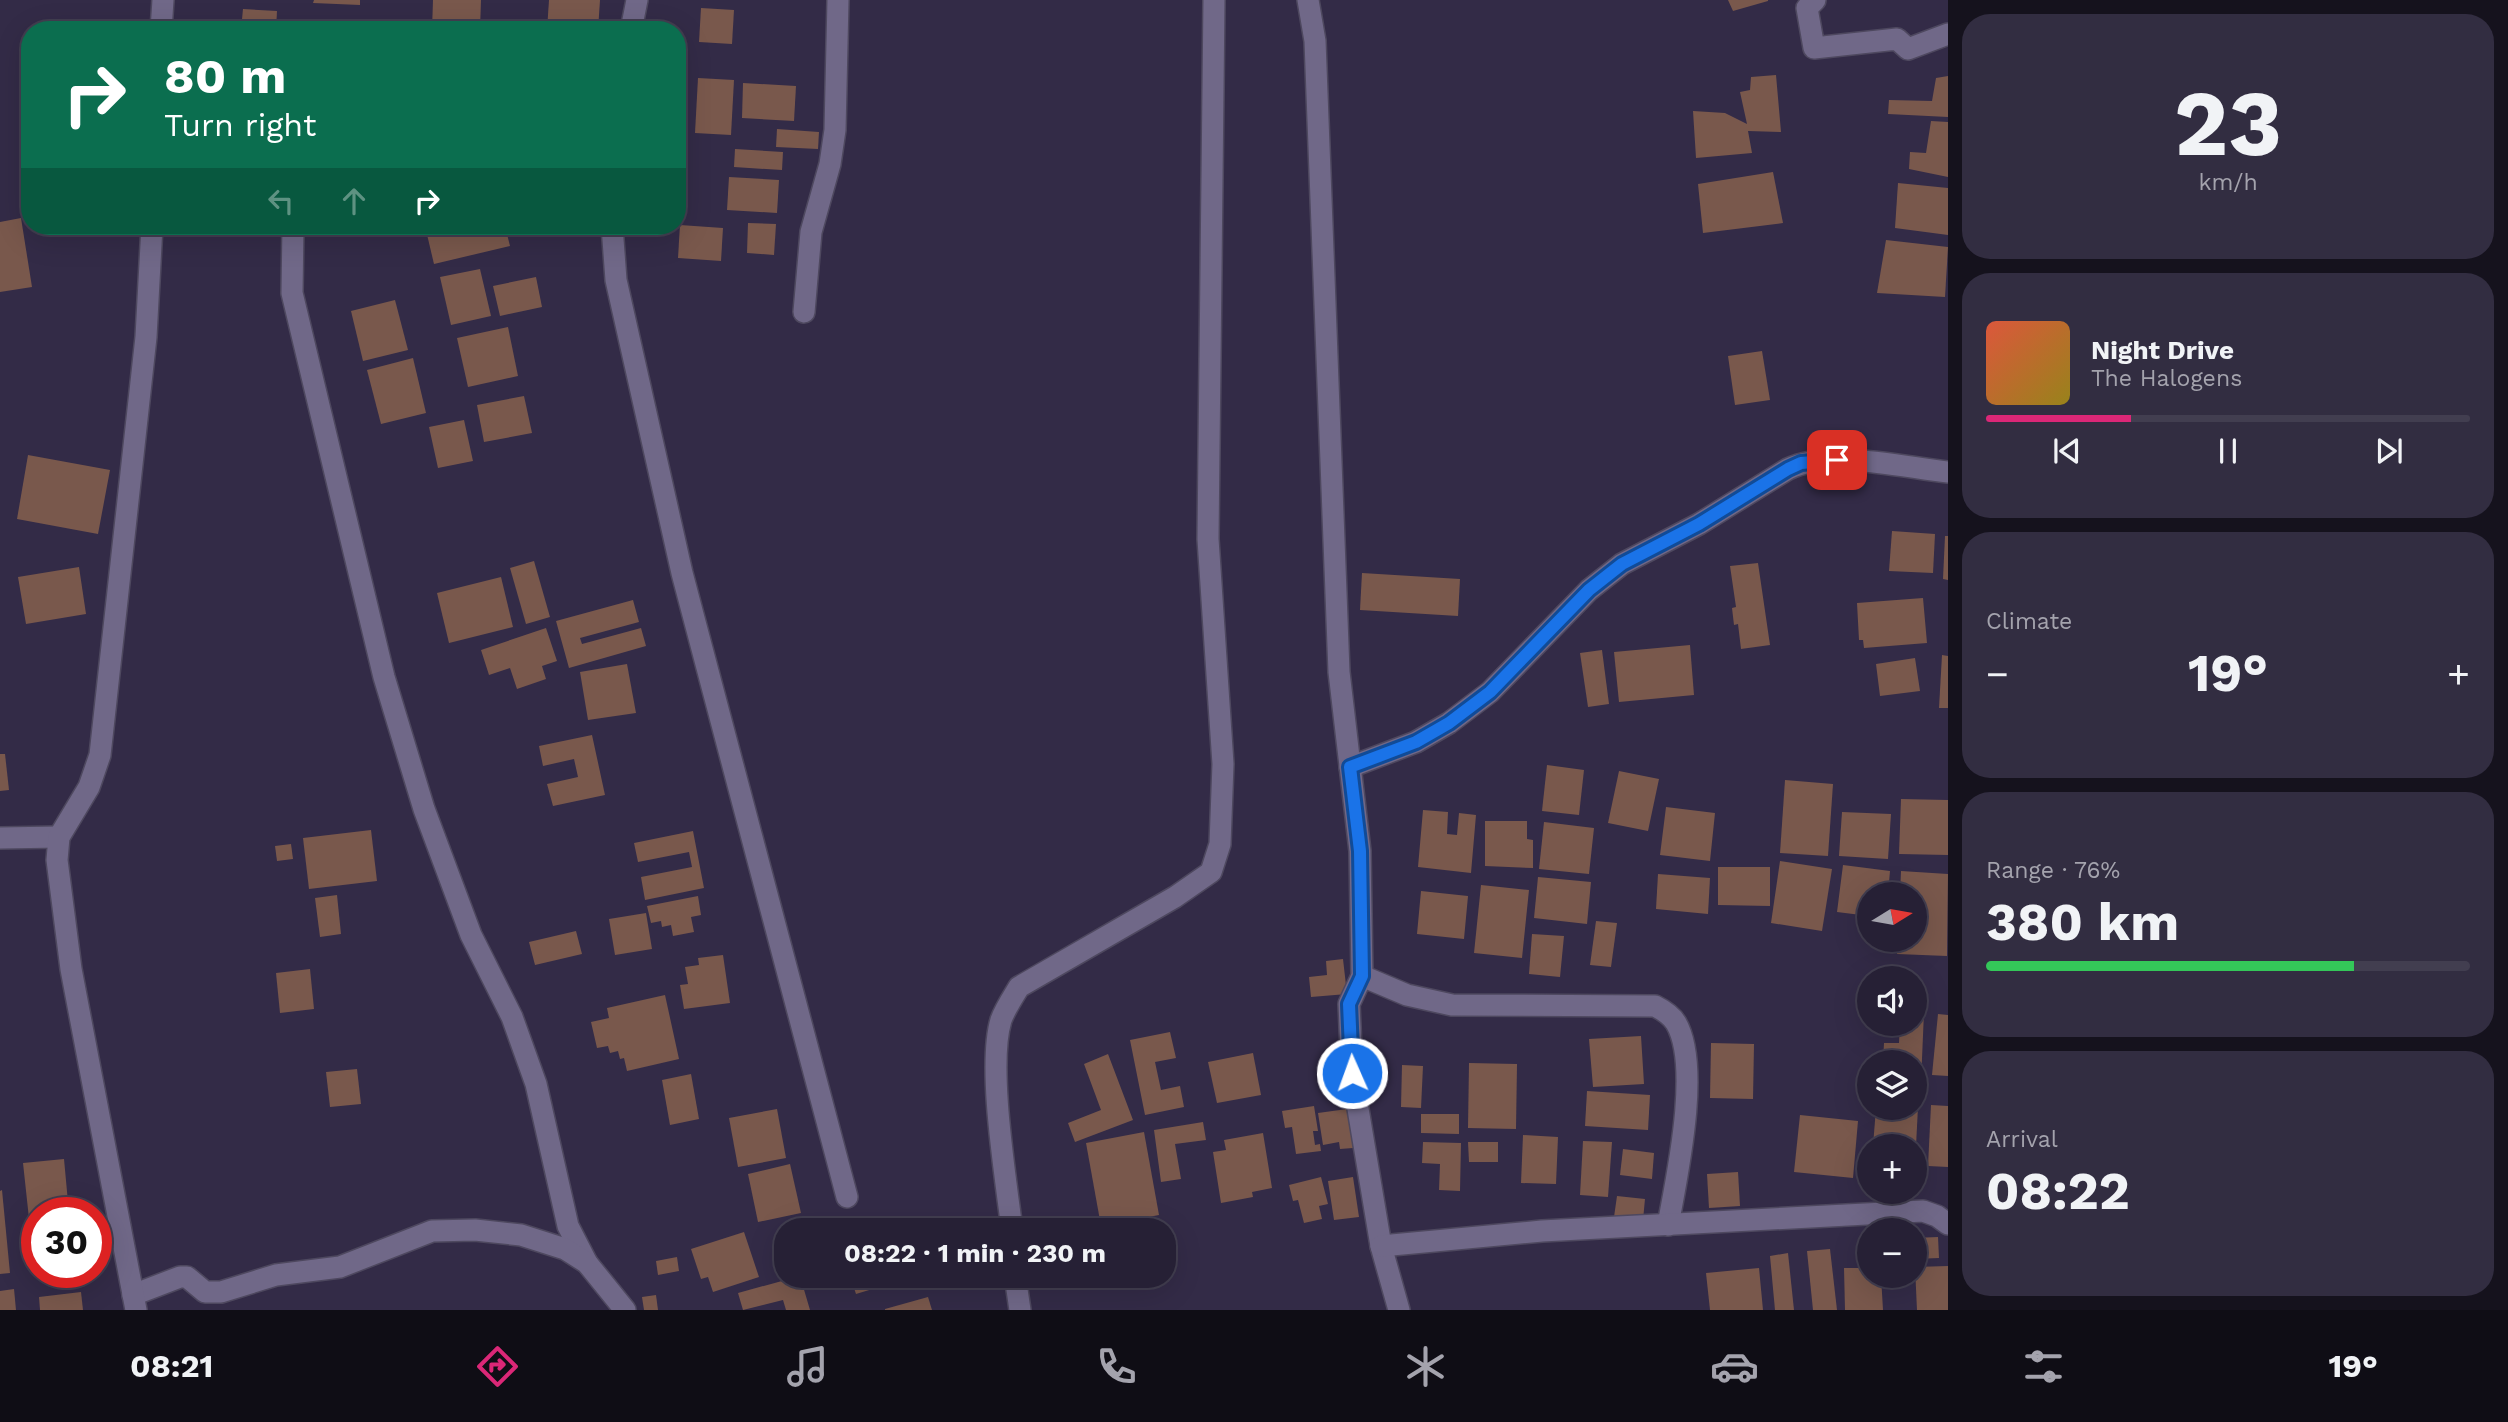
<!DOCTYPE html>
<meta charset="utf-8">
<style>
:root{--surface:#262035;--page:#322d41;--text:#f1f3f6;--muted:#a4a3ad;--line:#423e50;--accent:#db2777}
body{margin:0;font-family:"Work Sans",sans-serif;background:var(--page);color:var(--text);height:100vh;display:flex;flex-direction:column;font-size:26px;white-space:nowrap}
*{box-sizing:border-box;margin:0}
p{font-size:23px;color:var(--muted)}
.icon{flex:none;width:38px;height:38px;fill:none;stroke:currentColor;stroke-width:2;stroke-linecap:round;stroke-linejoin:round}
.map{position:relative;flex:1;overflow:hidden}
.drawer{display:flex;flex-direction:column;gap:14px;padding:14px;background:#15121d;width:560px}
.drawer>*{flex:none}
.guide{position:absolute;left:21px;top:21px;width:665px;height:214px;border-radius:28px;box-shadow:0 7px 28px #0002,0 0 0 2px var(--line);background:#0b6e4f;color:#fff;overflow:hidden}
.needle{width:46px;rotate:79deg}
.fabs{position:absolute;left:1857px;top:882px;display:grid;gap:14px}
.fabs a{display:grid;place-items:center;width:70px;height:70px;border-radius:50%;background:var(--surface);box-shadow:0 7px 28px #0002,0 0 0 2px var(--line);font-size:35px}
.speed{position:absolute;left:21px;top:1197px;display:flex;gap:14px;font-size:35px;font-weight:700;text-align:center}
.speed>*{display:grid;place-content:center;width:91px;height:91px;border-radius:50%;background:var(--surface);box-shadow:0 7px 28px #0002,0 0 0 2px var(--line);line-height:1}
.speed .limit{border:10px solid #d22;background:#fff;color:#111}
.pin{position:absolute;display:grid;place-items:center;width:60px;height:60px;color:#fff;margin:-30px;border-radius:14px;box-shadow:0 4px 10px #0006}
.me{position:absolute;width:77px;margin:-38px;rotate:358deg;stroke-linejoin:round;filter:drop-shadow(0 0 5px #0008)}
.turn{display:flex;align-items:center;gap:24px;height:147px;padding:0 28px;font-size:32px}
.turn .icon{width:91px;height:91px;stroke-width:2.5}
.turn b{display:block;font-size:49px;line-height:60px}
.lanes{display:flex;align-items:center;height:66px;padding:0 28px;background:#0003;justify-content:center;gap:35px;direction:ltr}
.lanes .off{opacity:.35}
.big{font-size:52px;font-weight:700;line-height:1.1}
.drawer .tile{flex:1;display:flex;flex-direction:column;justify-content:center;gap:10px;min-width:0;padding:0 24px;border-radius:28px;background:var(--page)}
.drawer .dial{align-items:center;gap:0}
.dial b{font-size:91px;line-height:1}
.song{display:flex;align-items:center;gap:21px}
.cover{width:84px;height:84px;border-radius:10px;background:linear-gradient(135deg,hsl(10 70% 55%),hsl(50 70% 35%))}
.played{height:7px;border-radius:4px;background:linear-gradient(90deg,var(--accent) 30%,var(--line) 30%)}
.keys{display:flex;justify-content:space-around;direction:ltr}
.heat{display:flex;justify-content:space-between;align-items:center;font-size:38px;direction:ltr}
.charge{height:10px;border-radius:5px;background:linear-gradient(90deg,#34c759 76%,var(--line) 0)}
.trip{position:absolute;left:774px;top:1218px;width:402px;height:70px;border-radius:28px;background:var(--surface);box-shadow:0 7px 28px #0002,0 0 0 2px var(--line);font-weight:700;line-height:70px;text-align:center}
.tab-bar{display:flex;height:112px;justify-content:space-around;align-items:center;background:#0f0d15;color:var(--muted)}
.tab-bar .icon{width:49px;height:49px}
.tab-bar .active{color:var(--accent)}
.tab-bar b{font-size:32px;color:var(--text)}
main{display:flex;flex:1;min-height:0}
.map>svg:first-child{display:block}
.building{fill:#79584c}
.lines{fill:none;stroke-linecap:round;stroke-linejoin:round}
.minor-casing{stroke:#4e485f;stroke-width:24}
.minor{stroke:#706888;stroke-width:21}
.route-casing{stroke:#114b97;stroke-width:18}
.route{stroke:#1a73e8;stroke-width:12}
</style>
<main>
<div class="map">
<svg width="1948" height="1310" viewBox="0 0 1948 1310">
<rect width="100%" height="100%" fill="#332b47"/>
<!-- building -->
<g class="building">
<path d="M 314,0 L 360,0 L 360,5 L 313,3 Z"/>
<path d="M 433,0 L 481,0 L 480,30 L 432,30 Z"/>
<path d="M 549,0 L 600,0 L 598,30 L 547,30 Z"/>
<path d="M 1728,0 L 1768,0 L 1768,1 L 1733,11 Z"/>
<path d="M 701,8 L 734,10 L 732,44 L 699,42 Z"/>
<path d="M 243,9 L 277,11 L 276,30 L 241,30 Z"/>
<path d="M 1776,75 L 1781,132 L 1748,131 L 1752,153 L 1696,158 L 1693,111 L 1725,113 L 1747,124 L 1740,92 L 1750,90 L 1751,77 Z"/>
<path d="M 1948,76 L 1948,117 L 1888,114 L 1889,100 L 1932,101 L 1936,78 Z"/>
<path d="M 698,78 L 734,80 L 731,135 L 695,133 Z"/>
<path d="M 743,83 L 796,86 L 794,121 L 742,118 Z"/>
<path d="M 1931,121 L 1948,122 L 1948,177 L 1909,169 L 1910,152 L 1926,153 Z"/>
<path d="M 777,129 L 819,132 L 818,149 L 776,147 Z"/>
<path d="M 735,149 L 783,152 L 782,170 L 734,167 Z"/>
<path d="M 1773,172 L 1783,223 L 1703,233 L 1698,184 Z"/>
<path d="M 729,177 L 779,180 L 777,213 L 727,210 Z"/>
<path d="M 1898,183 L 1948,188 L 1948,235 L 1895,228 Z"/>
<path d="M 21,218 L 32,287 L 0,292 L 0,222 Z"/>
<path d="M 748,223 L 776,224 L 774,255 L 747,253 Z"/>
<path d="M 680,225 L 723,228 L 721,261 L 678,258 Z"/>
<path d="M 425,226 L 505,226 L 510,246 L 434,264 Z"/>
<path d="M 1886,240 L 1948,247 L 1945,297 L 1877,293 Z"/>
<path d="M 480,269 L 491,316 L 451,325 L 440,277 Z"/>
<path d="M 536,277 L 542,307 L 500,316 L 493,286 Z"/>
<path d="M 395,300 L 408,350 L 363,361 L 351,311 Z"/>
<path d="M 508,327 L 518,376 L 468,387 L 457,338 Z"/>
<path d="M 1762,351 L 1770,400 L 1735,405 L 1728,356 Z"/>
<path d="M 413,358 L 426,413 L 381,424 L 367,370 Z"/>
<path d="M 524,396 L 532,433 L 484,442 L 477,405 Z"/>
<path d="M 464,420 L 473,461 L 438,468 L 429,427 Z"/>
<path d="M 28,455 L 110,470 L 98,534 L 17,519 Z"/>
<path d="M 1892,531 L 1935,534 L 1933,573 L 1889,571 Z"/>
<path d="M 1945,536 L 1948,536 L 1948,580 L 1943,579 Z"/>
<path d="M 534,561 L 550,617 L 526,624 L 510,568 Z"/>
<path d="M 1758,563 L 1770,645 L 1741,649 L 1738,624 L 1734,625 L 1732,608 L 1736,607 L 1730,566 Z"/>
<path d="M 79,567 L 86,614 L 26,624 L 18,577 Z"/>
<path d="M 1362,573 L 1460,579 L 1458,616 L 1360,610 Z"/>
<path d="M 501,577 L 513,627 L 449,643 L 437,593 Z"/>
<path d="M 1923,598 L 1927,643 L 1864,648 L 1863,640 L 1859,640 L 1857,603 Z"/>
<path d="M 633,600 L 639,622 L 580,638 L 582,644 L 641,628 L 646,646 L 569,668 L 556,621 Z"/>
<path d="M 546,628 L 557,661 L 542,666 L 546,679 L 517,689 L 510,668 L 489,675 L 481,650 Z"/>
<path d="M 1690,645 L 1694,695 L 1619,702 L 1614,652 Z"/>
<path d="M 1602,650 L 1609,704 L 1588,707 L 1580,653 Z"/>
<path d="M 1942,655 L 1948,656 L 1948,708 L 1939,708 Z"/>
<path d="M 1915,658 L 1920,691 L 1880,696 L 1876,664 Z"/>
<path d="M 627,664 L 636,713 L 588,720 L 580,672 Z"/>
<path d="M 592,735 L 605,795 L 553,806 L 547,784 L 578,777 L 574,759 L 543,766 L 539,746 Z"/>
<path d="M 0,754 L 5,754 L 9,790 L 0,791 Z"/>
<path d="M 1547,765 L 1584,770 L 1579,815 L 1542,811 Z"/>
<path d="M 1619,771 L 1659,779 L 1648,831 L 1608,823 Z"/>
<path d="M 1785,780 L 1833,784 L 1828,856 L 1780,853 Z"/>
<path d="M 1901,799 L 1948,800 L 1948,855 L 1899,854 Z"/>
<path d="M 1666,807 L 1715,813 L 1710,861 L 1660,855 Z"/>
<path d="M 1423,810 L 1448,812 L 1447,834 L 1457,835 L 1459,813 L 1476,815 L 1471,873 L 1418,867 Z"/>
<path d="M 1842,812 L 1891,814 L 1888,859 L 1839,856 Z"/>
<path d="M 1485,821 L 1527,821 L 1527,839 L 1533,840 L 1533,868 L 1485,866 Z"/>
<path d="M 1544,822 L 1594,828 L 1589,874 L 1539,869 Z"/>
<path d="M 371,830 L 377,881 L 309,889 L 303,838 Z"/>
<path d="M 693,831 L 704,888 L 645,900 L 641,877 L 692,867 L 689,852 L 638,862 L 634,843 Z"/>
<path d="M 291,844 L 293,859 L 277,861 L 275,846 Z"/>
<path d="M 1780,861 L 1832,869 L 1822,931 L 1771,923 Z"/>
<path d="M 1843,865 L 1890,871 L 1888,894 L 1869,894 L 1869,916 L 1837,912 Z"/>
<path d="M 1718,867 L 1770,867 L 1770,906 L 1718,905 Z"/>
<path d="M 1901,871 L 1948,874 L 1947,956 L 1897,954 L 1897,940 L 1914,940 L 1914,894 L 1900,894 Z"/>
<path d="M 1658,874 L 1710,878 L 1708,914 L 1656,909 Z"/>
<path d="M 1538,877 L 1591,882 L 1587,924 L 1534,918 Z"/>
<path d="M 1481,885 L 1529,890 L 1522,958 L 1474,953 Z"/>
<path d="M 1421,891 L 1468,896 L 1464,939 L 1417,934 Z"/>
<path d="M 337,895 L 341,934 L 320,937 L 315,898 Z"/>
<path d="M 698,896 L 701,915 L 691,917 L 694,932 L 673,936 L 671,925 L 662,927 L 661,921 L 651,923 L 647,906 Z"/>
<path d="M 646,913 L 652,949 L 615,955 L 609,919 Z"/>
<path d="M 1596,921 L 1617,923 L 1611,967 L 1590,965 Z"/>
<path d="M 576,931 L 582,954 L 535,965 L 529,942 Z"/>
<path d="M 1532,934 L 1564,936 L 1560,977 L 1529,974 Z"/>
<path d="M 723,955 L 730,1003 L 684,1009 L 680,985 L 688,984 L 685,967 L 699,965 L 698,958 Z"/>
<path d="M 1343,959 L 1347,994 L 1311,997 L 1309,977 L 1327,975 L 1326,961 Z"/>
<path d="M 310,969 L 314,1009 L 280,1013 L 276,973 Z"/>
<path d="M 665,995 L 679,1059 L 627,1071 L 624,1058 L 620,1059 L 618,1051 L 610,1053 L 608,1046 L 597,1048 L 591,1022 L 609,1018 L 607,1008 Z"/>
<path d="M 1914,1012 L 1924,1012 L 1921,1082 L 1914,1082 L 1914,1062 L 1883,1062 L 1884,1043 L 1899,1043 L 1900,1024 L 1914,1024 Z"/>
<path d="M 1938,1014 L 1948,1015 L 1948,1076 L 1932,1075 Z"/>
<path d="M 1170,1032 L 1176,1058 L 1155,1062 L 1161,1090 L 1180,1086 L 1184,1107 L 1145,1115 L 1130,1040 Z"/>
<path d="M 1641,1036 L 1644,1084 L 1593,1087 L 1589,1039 Z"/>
<path d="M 1711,1043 L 1754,1044 L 1753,1099 L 1710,1098 Z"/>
<path d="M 1253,1053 L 1261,1095 L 1217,1103 L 1208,1062 Z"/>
<path d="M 1108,1054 L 1133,1120 L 1075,1142 L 1068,1123 L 1101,1110 L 1084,1064 Z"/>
<path d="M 1469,1063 L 1517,1064 L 1516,1129 L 1468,1128 Z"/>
<path d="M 1402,1065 L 1423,1066 L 1421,1108 L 1401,1107 Z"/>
<path d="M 357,1069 L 361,1104 L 330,1107 L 326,1072 Z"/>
<path d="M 691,1074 L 699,1119 L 670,1125 L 662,1080 Z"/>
<path d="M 1587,1091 L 1650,1095 L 1648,1130 L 1585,1126 Z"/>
<path d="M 1931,1105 L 1948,1106 L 1948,1167 L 1928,1166 Z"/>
<path d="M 1314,1106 L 1318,1131 L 1313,1131 L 1315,1145 L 1320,1144 L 1321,1151 L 1296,1154 L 1292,1127 L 1285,1128 L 1282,1111 Z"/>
<path d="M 1914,1106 L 1918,1107 L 1916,1146 L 1873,1146 L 1876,1108 Z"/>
<path d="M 777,1109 L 786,1158 L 738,1167 L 729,1118 Z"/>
<path d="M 1347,1109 L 1353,1148 L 1340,1149 L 1339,1142 L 1323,1145 L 1318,1113 Z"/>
<path d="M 1421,1114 L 1459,1114 L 1459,1134 L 1421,1133 Z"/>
<path d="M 1800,1115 L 1858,1121 L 1853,1178 L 1794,1172 Z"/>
<path d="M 1203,1122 L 1206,1140 L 1175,1144 L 1181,1179 L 1161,1182 L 1154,1130 Z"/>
<path d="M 1144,1132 L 1159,1215 L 1101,1226 L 1086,1143 Z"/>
<path d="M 1263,1133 L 1272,1188 L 1252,1192 L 1253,1197 L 1221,1203 L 1213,1152 L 1226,1150 L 1224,1140 Z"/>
<path d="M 1523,1135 L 1558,1137 L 1556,1184 L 1521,1183 Z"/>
<path d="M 1583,1141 L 1612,1142 L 1608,1197 L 1580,1195 Z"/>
<path d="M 1423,1142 L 1461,1143 L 1460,1191 L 1439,1190 L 1440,1164 L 1422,1163 Z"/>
<path d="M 1468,1142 L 1498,1142 L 1498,1162 L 1469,1162 Z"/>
<path d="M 1623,1149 L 1654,1153 L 1652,1179 L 1620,1175 Z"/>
<path d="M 64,1159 L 69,1213 L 37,1213 L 37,1264 L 34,1265 L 23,1163 Z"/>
<path d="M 790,1164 L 801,1213 L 758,1222 L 748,1174 Z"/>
<path d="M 1738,1172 L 1740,1206 L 1709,1208 L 1707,1174 Z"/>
<path d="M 1321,1177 L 1328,1204 L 1319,1206 L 1322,1219 L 1304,1223 L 1298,1200 L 1293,1201 L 1289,1185 Z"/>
<path d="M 1353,1177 L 1359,1217 L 1334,1220 L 1328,1181 Z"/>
<path d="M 2,1190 L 10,1273 L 0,1274 L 0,1191 Z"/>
<path d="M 1617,1196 L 1645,1199 L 1643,1220 L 1614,1217 Z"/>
<path d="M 744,1232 L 759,1277 L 713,1292 L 708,1277 L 701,1279 L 691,1249 Z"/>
<path d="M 1938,1237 L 1939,1258 L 1914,1259 L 1914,1238 Z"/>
<path d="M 1830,1249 L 1837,1310 L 1813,1310 L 1807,1251 Z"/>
<path d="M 1788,1253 L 1794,1310 L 1775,1310 L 1770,1256 Z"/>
<path d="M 677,1257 L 679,1271 L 658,1275 L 656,1261 Z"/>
<path d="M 1948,1266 L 1948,1310 L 1917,1310 L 1915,1267 Z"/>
<path d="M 1759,1268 L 1763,1310 L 1710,1310 L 1706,1273 Z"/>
<path d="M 1844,1268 L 1869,1268 L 1869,1276 L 1881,1276 L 1883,1310 L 1845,1310 Z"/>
<path d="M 800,1276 L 810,1310 L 786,1310 L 783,1300 L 743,1310 L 738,1293 Z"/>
<path d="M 850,1276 L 908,1276 L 909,1278 L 856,1294 Z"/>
<path d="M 14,1289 L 16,1310 L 0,1310 L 0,1291 Z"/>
<path d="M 81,1292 L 83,1310 L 40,1310 L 39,1297 Z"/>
<path d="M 656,1295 L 658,1310 L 644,1310 L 642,1297 Z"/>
<path d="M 928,1297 L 932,1310 L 885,1310 L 885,1309 Z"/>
</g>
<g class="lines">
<defs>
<g id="minor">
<path d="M 1308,0 L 1315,41 L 1339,672 L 1360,851 L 1362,976 L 1349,1004 L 1352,1073 L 1381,1246 L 1399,1310"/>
<path d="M 1815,0 L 1807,8 L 1814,48 L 1897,39 L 1908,49 L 1948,34"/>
<path d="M 161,30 L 163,0"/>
<path d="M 631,30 L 637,0"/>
<path d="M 293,226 L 292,293 L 384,677 L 424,809 L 471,935 L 512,1017 L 536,1084 L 568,1226 L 587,1263"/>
<path d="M 612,226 L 616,280 L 682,573 L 847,1197"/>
<path d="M 804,312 L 811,232 L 830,164 L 835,130 L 838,0"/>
<path d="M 1350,767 L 1416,742 L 1449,723 L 1490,692 L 1589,590 L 1622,564 L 1699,524 L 1788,469 C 1831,449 1901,467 1948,472"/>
<path d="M 0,838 L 59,837"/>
<path d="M 1362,976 L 1407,995 L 1452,1005 L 1655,1006 C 1663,1010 1671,1015 1676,1023 C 1701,1066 1677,1176 1668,1225"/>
<path d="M 1012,1230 C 1006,1179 987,1067 1001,1020 C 1005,1009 1013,997 1019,987 L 1175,897 L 1211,872 L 1220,844 L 1223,764 L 1208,539 L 1214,0"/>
<path d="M 1381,1246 L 1542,1231 L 1923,1211 L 1937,1216 L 1948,1224"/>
<path d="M 1015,1276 L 1020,1310"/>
<path d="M 133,1295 L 180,1277 L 187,1277 L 205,1292 L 221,1292 L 276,1275 L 340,1267 L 432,1231 L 475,1230 L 521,1235 L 565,1249 L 587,1263 L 625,1310"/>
<path d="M 136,1310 L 71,969 L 57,860 L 59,837 L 89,787 L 100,755 L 146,337 L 152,226"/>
</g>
</defs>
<!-- minor casing -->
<use href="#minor" class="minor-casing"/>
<!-- minor -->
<use href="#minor" class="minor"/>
</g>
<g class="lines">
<defs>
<path id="route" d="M 1352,1073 L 1349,1004 L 1362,976 L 1360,851 L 1350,767 L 1416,742 L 1449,723 L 1490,692 L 1589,590 L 1622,564 L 1699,524 L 1788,469 L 1801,463 L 1837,460"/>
</defs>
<!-- route casing -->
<use href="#route" class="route-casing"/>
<!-- route -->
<use href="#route" class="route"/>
</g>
</svg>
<div class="fabs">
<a><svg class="needle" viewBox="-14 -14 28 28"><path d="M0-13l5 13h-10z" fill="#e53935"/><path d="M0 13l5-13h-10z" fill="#a4a3ad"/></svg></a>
<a><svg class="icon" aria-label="sound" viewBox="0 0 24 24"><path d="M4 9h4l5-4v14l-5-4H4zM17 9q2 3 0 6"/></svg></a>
<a><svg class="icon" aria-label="layers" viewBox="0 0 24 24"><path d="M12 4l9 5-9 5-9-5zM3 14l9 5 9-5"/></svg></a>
<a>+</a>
<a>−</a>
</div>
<div class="speed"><div class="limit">30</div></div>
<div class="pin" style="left:1837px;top:460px;background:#d93025"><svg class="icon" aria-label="arrive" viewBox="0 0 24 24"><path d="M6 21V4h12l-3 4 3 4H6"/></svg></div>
<svg class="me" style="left:1352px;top:1073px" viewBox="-20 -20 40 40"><circle r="17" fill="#1a73e8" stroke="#fff" stroke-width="3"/><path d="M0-11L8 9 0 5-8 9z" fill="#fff"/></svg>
<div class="trip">08:22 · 1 min · 230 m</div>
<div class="guide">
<div class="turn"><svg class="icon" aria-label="right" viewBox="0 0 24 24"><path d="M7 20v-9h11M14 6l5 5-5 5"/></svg><div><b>80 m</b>Turn right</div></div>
<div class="lanes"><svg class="icon off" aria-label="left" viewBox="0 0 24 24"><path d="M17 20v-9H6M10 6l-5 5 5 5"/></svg><svg class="icon off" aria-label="ahead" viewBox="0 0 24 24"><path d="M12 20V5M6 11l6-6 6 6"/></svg><svg class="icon" aria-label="right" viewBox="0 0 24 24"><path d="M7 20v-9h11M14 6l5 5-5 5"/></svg></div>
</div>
</div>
<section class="drawer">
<div class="tile dial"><b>23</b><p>km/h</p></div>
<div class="tile">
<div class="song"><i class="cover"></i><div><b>Night Drive</b><p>The Halogens</p></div></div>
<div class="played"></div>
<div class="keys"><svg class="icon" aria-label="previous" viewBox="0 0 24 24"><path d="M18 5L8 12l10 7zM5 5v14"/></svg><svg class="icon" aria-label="pause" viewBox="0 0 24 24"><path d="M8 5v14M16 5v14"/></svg><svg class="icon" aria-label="next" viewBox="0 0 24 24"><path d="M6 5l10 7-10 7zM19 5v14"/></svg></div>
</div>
<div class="tile"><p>Climate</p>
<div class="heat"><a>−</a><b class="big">19°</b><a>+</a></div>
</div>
<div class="tile"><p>Range · 76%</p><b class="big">380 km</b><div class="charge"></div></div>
<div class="tile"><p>Arrival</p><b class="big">08:22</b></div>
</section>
</main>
<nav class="tab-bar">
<b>08:21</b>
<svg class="icon active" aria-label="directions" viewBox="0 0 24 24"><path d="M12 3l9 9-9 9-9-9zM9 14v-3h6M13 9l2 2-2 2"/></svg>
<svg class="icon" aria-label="music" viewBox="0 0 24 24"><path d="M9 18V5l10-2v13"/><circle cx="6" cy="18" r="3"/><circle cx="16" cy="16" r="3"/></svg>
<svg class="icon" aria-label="phone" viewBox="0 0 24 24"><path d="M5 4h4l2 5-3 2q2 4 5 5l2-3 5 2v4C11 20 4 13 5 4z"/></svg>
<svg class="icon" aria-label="climate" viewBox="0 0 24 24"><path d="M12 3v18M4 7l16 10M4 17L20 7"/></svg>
<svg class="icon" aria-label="car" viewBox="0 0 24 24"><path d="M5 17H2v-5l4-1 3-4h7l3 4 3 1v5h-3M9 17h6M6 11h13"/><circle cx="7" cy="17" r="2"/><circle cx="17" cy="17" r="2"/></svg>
<svg class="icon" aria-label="filters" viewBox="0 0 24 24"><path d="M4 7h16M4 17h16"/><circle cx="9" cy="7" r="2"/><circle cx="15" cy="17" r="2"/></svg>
<b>19°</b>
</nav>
